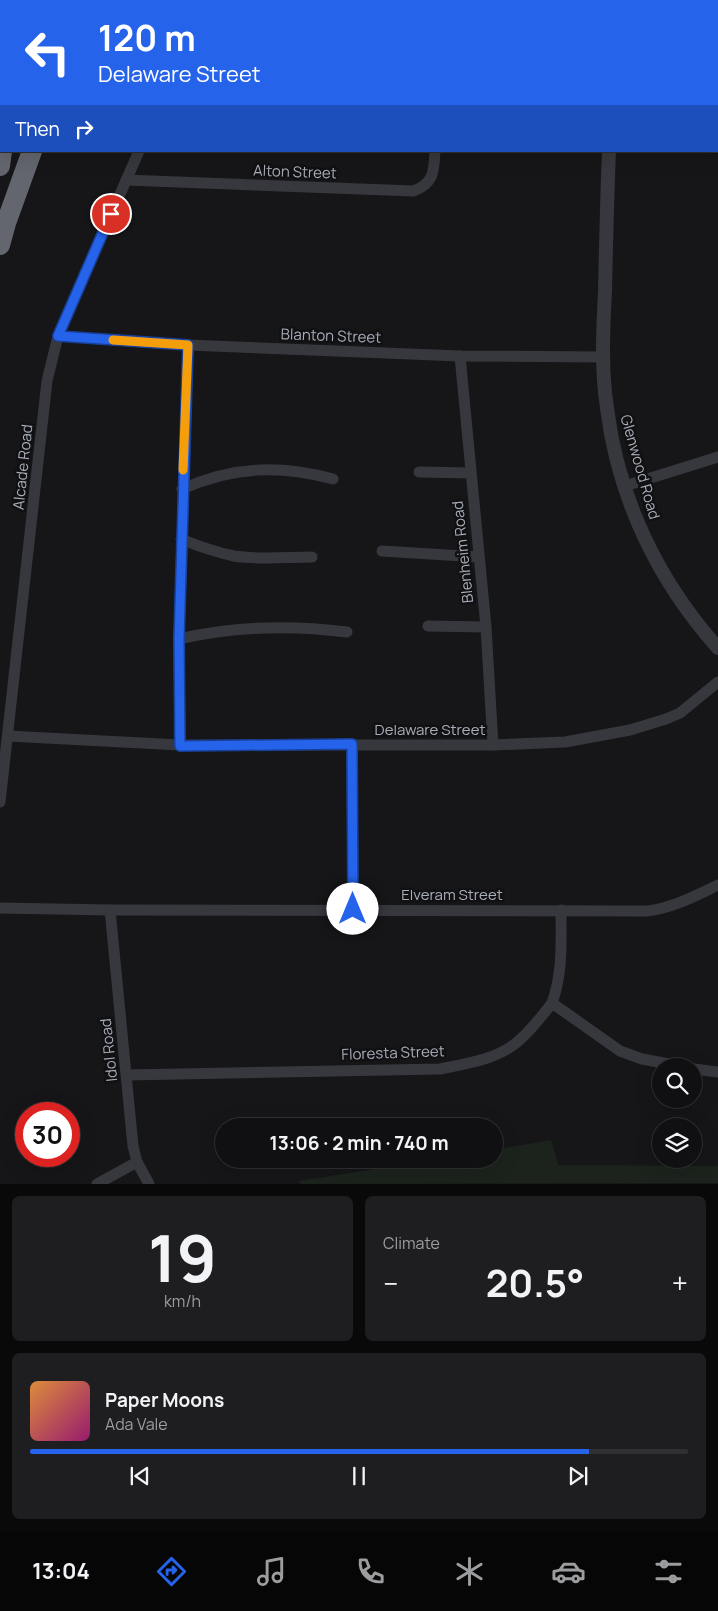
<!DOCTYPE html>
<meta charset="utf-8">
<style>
:root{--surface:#101012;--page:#1e1e20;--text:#f1f3f6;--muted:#9c9d9f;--line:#303032;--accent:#2563eb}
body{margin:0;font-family:Manrope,sans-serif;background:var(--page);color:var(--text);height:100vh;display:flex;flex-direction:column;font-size:19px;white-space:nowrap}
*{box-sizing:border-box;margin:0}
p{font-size:16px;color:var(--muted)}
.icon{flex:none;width:28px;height:28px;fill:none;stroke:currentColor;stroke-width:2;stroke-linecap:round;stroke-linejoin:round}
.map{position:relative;height:1184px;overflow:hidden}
.details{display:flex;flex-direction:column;gap:12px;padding:12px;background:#09090a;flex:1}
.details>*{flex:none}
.banner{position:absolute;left:0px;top:0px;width:719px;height:152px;box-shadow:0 5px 20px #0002,0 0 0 1px var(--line);background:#2563eb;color:#fff;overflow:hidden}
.buttons{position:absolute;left:652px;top:1058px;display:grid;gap:10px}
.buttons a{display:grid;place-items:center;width:50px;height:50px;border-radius:50%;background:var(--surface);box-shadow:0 5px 20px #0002,0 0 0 1px var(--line);font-size:25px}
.speed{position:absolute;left:15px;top:1102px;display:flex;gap:10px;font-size:25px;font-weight:700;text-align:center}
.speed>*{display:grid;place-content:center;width:65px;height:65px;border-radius:50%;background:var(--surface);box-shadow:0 5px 20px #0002,0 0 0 1px var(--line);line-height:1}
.speed .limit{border:8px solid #d22;background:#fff;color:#111}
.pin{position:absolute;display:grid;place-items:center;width:42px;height:42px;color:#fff;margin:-21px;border:2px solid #fff;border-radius:50%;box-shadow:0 1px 5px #0007}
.me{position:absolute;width:55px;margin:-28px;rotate:0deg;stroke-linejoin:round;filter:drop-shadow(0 0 4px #0008)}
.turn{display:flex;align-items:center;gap:18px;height:105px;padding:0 15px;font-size:22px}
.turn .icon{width:65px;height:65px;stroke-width:2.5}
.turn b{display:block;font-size:35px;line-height:42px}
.then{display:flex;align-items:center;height:48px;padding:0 15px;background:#0003;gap:10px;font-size:19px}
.big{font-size:38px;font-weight:700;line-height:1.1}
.details .widget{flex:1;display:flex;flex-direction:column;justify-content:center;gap:8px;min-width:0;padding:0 18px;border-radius:8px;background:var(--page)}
.details .dial{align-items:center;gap:0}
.dial b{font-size:65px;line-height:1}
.song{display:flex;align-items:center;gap:15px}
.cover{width:60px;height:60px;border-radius:8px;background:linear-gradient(135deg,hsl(30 70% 55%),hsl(320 70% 35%))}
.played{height:5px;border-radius:2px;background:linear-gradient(90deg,var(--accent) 85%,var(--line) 85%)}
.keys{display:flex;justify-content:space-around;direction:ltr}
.heat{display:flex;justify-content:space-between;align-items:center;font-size:28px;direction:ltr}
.details .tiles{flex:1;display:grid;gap:12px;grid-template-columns:1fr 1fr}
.widget:last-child{grid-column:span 2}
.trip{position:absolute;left:215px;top:1118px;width:288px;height:50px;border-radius:25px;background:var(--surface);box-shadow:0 5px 20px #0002,0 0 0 1px var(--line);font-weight:700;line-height:50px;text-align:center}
.tabs{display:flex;height:80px;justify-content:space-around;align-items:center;background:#060607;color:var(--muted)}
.tabs .icon{width:35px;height:35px}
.tabs .selected{color:var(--accent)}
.tabs b{font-size:22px;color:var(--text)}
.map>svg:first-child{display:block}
.green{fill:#1c231d}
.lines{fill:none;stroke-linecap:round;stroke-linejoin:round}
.minor{stroke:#37383d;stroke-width:11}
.tertiary{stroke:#37383d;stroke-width:14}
.motorway{stroke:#63666e;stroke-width:20}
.route-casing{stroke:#184099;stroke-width:12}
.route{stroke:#2563eb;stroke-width:9}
.slow{stroke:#f59e0b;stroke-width:9}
.labels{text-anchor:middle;stroke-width:5;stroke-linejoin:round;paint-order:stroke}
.street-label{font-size:15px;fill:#a8adb8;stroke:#111113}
</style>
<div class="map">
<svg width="718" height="1184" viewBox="0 0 718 1184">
<rect width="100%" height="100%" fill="#161618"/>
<!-- green -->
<path class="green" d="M 551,1140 L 558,1165 L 718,1166 L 718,1183 L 300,1184 L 299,1181 L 437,1159 L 494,1159 L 494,1150 Z"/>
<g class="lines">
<!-- minor -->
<g class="minor">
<path d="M 126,180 L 413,191 C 434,184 434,171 435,151"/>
<path d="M 58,336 L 188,345 L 460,356 L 603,357"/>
<path d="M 460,356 L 486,627 L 493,745"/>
<path d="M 419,472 L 470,473"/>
<path d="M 625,486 L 718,457"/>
<path d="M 182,489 C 233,466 280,465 333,479"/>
<path d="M 181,539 C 198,546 215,552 234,556 C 259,560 286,557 312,557"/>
<path d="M 382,551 L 479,557"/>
<path d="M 428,626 L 486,627"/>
<path d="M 179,639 C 234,626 291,625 347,632"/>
<path d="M 8,736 L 180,745 L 493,745 L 565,742 L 630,730 L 666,719 L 680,713 L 718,682"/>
<path d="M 352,744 L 353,909"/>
<path d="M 180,745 L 179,639 L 188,345"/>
<path d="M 0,802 L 47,381 L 58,336 L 139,151"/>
<path d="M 0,908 L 110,910 L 647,911 C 673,908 695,896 718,885"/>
<path d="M 110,910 L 133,1146 L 137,1162 L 149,1184"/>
<path d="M 552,1003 C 563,972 561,943 561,910"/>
<path d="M 694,1069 L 718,1072"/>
<path d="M 127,1075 L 440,1069 C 465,1064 495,1060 516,1043 C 530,1032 541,1017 552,1003 L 620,1051 L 642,1059 L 680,1066"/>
<path d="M 97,1184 L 137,1162"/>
</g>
<!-- tertiary -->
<g class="tertiary">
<path d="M 613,1 L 613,0"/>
<path d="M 609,151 C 607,198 606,245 605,291 C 603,330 601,369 607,408 C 618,498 658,581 718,648"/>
</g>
<!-- motorway -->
<g class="motorway">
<path d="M 14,1 L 14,0"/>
<path d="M 32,1 L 33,0"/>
<path d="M 95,1 L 95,0"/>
<path d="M 0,77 L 1,67"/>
<path d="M 0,166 L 2,151"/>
<path d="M 0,245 L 6,223 L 32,151"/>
</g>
</g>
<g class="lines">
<defs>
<path id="route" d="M 111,214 L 58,336 L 188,345 L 179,639 L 180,746 L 352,744 L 353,909"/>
</defs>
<!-- route casing -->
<use href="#route" class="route-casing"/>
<!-- route -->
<use href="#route" class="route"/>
<!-- slow -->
<path class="slow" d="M 113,340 L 188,345 L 183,470"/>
</g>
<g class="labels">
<!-- street labels -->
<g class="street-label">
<text transform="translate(295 172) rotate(2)" y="5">Alton Street</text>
<text transform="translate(331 336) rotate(2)" y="5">Blanton Street</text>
<text transform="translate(23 467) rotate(-84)" y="5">Alcade Road</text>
<text transform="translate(640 467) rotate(74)" y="5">Glenwood Road</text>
<text transform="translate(463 552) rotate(-96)" y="5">Blenheim Road</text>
<text x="430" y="735">Delaware Street</text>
<text x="452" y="900">Elveram Street</text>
<text transform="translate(109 1050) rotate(-96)" y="5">Idol Road</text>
<text transform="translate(393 1053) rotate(-2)" y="5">Floresta Street</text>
</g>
</g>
</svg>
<div class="buttons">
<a><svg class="icon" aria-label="search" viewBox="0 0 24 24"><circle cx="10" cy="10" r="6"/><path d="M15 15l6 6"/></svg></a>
<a><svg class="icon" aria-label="layers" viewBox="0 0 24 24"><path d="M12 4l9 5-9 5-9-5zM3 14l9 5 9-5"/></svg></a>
</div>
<div class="speed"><div class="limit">30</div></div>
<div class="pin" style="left:111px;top:214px;background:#d93025"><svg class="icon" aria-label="arrive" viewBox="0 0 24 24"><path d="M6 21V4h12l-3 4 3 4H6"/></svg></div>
<svg class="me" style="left:353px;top:909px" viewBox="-20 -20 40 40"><circle r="19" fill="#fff"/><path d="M0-13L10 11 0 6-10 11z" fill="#2563eb"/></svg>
<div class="trip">13:06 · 2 min · 740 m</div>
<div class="banner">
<div class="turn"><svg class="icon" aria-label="left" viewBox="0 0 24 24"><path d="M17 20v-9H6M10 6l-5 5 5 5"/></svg><div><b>120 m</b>Delaware Street</div></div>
<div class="then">Then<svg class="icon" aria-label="right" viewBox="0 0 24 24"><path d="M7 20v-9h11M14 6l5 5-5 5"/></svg></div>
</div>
</div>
<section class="details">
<div class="tiles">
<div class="widget dial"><b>19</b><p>km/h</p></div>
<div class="widget"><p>Climate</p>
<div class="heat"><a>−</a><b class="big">20.5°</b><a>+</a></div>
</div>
<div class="widget">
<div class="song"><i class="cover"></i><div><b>Paper Moons</b><p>Ada Vale</p></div></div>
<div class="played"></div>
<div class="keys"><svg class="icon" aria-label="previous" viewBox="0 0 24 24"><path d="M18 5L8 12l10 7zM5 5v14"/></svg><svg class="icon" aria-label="pause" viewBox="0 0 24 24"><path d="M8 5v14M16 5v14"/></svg><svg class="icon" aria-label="next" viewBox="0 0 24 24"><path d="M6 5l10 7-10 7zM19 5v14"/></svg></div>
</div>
</div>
</section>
<nav class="tabs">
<b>13:04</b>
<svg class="icon selected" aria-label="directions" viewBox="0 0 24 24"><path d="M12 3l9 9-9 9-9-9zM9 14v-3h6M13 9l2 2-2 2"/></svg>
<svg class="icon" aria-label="music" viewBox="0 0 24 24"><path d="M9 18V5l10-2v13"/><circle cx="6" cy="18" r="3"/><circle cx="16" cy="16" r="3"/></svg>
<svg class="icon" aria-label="phone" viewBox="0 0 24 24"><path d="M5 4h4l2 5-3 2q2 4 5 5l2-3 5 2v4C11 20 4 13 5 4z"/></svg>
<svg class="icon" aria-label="climate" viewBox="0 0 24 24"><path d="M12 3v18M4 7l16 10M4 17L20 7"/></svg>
<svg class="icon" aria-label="car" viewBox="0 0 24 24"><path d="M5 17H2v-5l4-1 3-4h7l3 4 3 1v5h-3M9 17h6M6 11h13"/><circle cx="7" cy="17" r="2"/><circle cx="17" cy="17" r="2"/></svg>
<svg class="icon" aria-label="filters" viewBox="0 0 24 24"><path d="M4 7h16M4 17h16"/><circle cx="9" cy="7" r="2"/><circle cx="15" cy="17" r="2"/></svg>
</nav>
